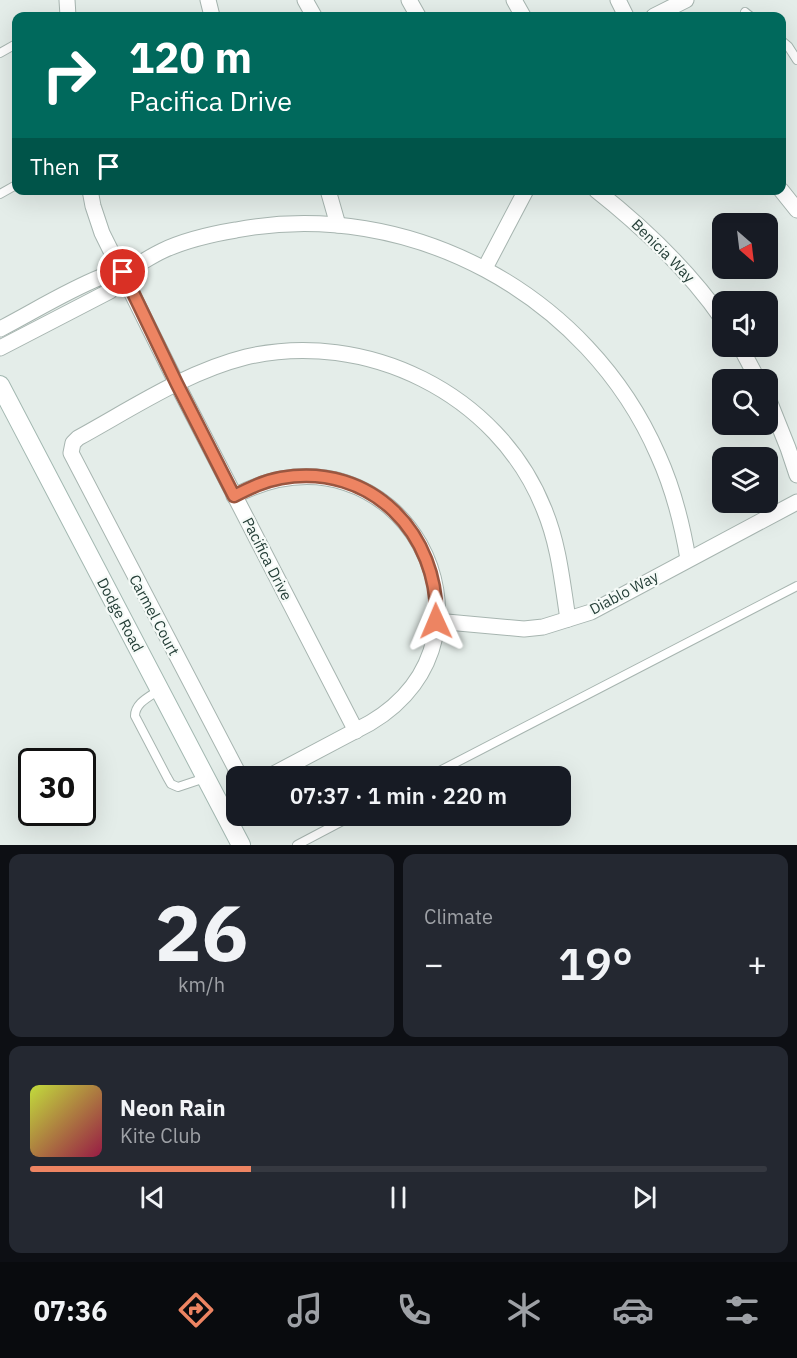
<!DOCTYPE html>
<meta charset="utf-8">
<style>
:root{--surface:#171b24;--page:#242831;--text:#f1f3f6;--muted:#9ea1a6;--line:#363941;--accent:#ed8462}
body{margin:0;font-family:"IBM Plex Sans",sans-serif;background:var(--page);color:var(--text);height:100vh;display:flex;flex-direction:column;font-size:22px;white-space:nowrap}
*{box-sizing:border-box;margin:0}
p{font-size:20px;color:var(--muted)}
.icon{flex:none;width:33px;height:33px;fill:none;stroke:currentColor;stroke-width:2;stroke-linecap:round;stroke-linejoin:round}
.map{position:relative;height:845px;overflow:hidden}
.side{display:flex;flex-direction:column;gap:9px;padding:9px;background:#0d0f14;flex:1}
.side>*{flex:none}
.hud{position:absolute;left:12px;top:12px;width:774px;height:183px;border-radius:12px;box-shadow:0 6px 24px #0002;background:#00695c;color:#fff;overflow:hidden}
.needle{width:39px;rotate:152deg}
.fabs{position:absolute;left:712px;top:213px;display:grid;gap:12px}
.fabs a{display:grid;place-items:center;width:66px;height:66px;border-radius:12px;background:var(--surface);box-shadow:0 6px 24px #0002;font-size:30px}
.speed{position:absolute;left:18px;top:748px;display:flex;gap:12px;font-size:30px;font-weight:700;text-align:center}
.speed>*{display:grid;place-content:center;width:78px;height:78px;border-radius:50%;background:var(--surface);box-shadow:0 6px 24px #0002;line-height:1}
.speed .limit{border:3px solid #111;border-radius:9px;background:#fff;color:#111}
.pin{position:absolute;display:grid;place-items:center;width:51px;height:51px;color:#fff;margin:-26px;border:3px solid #fff;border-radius:50%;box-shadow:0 2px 6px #0007}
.me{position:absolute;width:66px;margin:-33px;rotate:359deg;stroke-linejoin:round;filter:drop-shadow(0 0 4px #0008)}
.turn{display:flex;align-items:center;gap:21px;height:126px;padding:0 18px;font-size:27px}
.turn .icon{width:78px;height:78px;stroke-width:2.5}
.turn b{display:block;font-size:42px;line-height:51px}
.then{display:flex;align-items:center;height:57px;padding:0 18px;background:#0003;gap:12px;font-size:22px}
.big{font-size:45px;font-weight:600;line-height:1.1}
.side .tile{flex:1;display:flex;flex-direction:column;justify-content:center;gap:9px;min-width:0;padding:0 21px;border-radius:12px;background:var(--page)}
.side .dial{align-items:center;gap:0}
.dial b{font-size:78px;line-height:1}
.song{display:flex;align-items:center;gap:18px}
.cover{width:72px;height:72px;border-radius:9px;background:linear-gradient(135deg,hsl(70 70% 55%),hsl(340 70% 35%))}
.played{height:6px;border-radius:3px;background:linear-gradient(90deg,var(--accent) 30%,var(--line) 30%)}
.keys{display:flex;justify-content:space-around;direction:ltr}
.heat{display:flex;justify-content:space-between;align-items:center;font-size:33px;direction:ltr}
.side .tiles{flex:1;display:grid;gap:9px;grid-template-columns:1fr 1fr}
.tile:last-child{grid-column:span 2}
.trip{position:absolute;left:226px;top:766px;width:345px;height:60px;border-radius:12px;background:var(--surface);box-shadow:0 6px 24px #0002;font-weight:600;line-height:60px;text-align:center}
.tab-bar{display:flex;height:96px;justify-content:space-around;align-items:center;background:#090b0e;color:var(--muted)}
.tab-bar .icon{width:42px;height:42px}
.tab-bar .current{color:var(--accent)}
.tab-bar b{font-size:27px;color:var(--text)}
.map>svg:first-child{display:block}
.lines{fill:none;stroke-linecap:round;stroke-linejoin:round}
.lane-casing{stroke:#a7b5b0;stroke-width:10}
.street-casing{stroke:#a7b5b0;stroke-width:17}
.secondary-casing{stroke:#a3b8b1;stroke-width:20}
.lane{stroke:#fff;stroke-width:8}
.street{stroke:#fff;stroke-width:15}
.secondary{stroke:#fff;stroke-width:18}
.route-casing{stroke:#9a5640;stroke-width:15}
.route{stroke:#ed8462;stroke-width:10}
.labels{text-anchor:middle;stroke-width:4.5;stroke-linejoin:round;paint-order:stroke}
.street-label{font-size:15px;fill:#243e37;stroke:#f5faf7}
</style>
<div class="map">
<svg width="797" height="845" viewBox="0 0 797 845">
<rect width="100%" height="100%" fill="#e4ede9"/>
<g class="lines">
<defs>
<g id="lane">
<path d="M 745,12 L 750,16"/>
<path d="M 782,41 L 788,46 L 797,60"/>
<path d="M 0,53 L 16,44"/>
<path d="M 0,194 L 16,185"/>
<path d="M 159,690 C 149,697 135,703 135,716 L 167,777 L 171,784 L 178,787 L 205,778"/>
<path d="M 428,777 L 797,586"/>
<path d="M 297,845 L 352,816"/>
</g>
<g id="street">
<path d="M 67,0 L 68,16"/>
<path d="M 208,0 L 212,16"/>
<path d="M 305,0 L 314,16"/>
<path d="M 409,0 L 418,16"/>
<path d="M 514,0 L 523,16"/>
<path d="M 618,0 L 626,16"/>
<path d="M 654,16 L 686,0"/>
<path d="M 90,190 L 93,206 L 102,233 L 177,384 L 356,731"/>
<path d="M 328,190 L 338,225"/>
<path d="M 596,190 C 644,228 688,269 723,320"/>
<path d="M 781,190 L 797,210"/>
<path d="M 485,268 L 526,190"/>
<path d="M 0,329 C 33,312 66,291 101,277 C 108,274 116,275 123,272 C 136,267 149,257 162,251 C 185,240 212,234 236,230 C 409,197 588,294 658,455 C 673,488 682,523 688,559"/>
<path d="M 740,346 L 758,380"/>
<path d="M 0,348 L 110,291 L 123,272"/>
<path d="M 768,398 L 788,448 L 797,475"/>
<path d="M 234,496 C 400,410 518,635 370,723 L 268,777"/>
<path d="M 436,621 L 524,629 L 543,627 L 591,612 L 797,502"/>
<path d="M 243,777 L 237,771 L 71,453 L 73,443 L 78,438 C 131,409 186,372 246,357 C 365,329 498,393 544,509 C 559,545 562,581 568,619"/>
</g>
<path id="secondary" d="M 0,385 L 241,845"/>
</defs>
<!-- lane casing -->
<use href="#lane" class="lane-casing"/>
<!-- street casing -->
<use href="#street" class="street-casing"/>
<!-- secondary casing -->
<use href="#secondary" class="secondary-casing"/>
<!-- lane -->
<use href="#lane" class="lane"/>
<!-- street -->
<use href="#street" class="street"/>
<!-- secondary -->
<use href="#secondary" class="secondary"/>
</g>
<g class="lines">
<defs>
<path id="route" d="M 123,272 L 177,384 L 234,496 C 250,488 264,481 281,478 C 371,462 440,534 436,621"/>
</defs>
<!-- route casing -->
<use href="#route" class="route-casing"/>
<!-- route -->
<use href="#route" class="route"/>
</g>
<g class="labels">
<!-- street labels -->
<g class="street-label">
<text transform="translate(663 251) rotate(45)" y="5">Benicia Way</text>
<text transform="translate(267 559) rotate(63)" y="5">Pacifica Drive</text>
<text transform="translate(624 593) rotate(-28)" y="5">Diablo Way</text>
<text transform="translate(120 615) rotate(62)" y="5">Dodge Road</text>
<text transform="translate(154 615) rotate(62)" y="5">Carmel Court</text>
</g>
</g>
</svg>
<div class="fabs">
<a><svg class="needle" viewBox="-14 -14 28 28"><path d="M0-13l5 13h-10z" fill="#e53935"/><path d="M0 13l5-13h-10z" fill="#9ea1a6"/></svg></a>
<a><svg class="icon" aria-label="sound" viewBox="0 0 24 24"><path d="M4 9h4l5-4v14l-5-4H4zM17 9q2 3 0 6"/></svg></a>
<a><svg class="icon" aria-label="search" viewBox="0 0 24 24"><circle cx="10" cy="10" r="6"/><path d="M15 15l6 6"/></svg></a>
<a><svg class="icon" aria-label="layers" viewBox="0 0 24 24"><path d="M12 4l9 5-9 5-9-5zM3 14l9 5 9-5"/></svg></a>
</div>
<div class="speed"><div class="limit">30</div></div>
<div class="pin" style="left:123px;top:272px;background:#d93025"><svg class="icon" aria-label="arrive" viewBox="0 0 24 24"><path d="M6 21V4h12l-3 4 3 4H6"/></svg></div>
<svg class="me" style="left:436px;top:621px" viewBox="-20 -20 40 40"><path d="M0-17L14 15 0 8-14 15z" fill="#ed8462" stroke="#fff" stroke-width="4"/></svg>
<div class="trip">07:37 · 1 min · 220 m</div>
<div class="hud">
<div class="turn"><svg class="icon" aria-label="right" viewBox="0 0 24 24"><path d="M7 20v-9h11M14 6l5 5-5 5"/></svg><div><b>120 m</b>Pacifica Drive</div></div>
<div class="then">Then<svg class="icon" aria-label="arrive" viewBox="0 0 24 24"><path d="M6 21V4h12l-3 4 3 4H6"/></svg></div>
</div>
</div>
<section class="side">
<div class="tiles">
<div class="tile dial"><b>26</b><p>km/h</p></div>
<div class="tile"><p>Climate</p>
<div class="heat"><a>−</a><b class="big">19°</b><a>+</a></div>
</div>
<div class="tile">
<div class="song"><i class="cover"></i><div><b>Neon Rain</b><p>Kite Club</p></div></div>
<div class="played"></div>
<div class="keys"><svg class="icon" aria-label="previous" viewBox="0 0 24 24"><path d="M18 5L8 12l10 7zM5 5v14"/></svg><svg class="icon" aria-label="pause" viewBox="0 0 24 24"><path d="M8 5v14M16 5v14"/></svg><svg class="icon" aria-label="next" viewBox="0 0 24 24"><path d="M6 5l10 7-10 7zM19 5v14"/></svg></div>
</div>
</div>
</section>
<nav class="tab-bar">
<b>07:36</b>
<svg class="icon current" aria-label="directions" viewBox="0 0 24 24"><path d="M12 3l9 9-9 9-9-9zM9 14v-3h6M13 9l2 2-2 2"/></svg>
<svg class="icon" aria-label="music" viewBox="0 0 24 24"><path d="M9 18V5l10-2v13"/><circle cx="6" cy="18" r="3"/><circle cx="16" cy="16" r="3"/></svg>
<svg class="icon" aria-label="phone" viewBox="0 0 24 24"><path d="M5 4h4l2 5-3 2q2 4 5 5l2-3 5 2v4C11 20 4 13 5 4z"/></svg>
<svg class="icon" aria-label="climate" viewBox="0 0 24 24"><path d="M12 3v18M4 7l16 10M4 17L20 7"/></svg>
<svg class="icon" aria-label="car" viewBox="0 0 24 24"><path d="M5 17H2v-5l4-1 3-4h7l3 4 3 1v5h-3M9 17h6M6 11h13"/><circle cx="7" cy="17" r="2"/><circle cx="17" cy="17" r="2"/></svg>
<svg class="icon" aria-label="filters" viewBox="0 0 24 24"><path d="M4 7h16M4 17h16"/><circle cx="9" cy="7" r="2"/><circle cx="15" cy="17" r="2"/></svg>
</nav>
